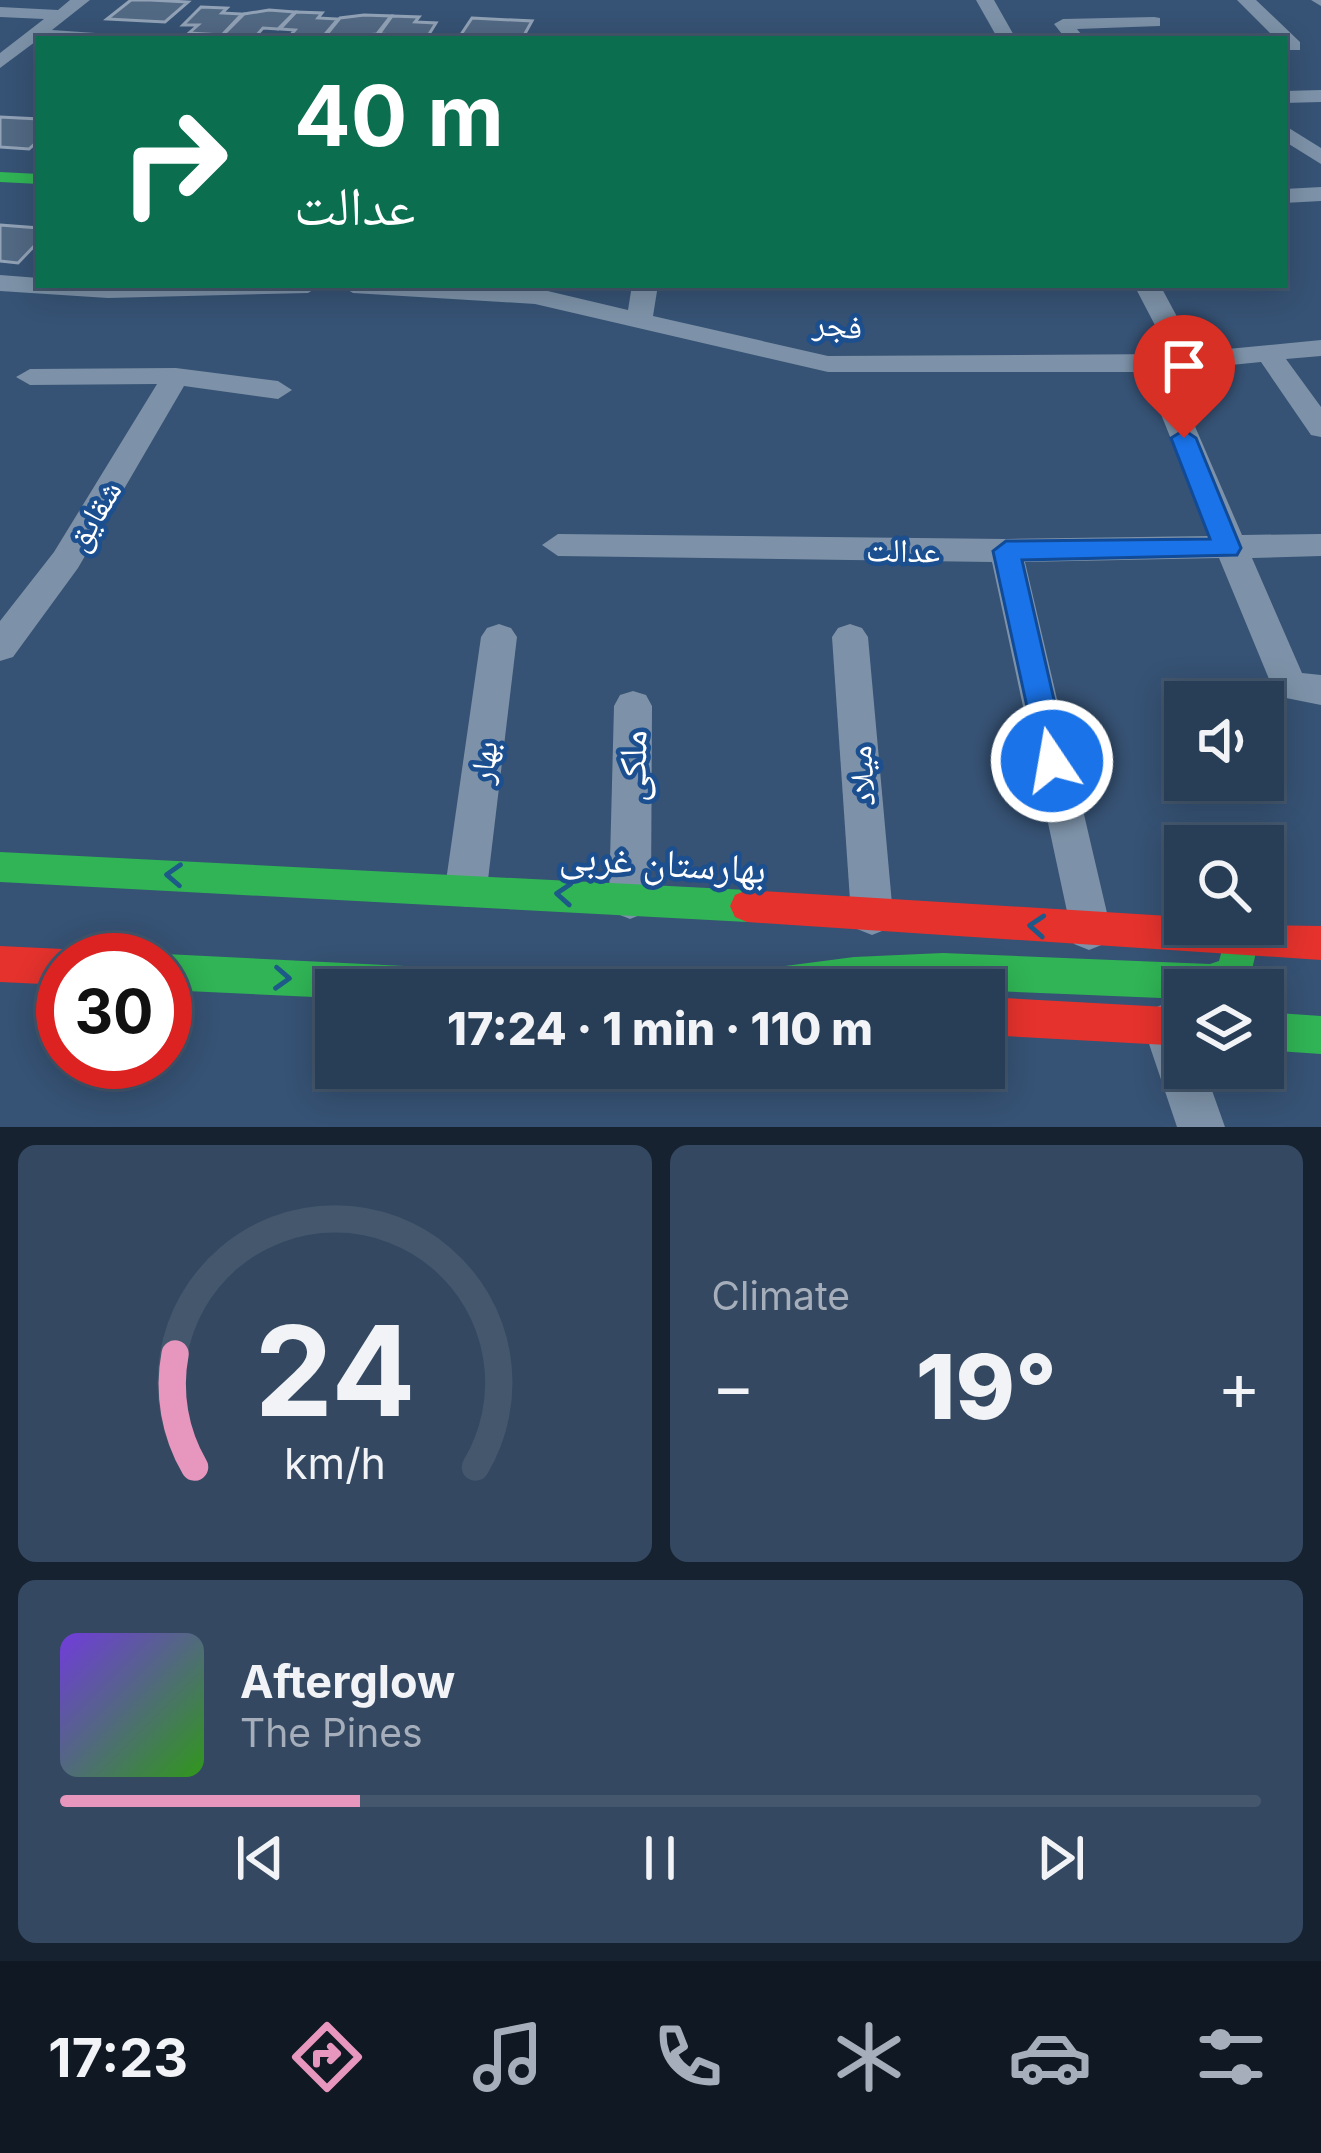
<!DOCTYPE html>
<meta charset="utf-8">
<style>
:root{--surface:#283e57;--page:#344961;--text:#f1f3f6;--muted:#a5aeba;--line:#44576d;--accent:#e797bd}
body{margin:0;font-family:Inter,"Noto Naskh Arabic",sans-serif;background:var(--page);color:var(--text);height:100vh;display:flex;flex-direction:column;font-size:45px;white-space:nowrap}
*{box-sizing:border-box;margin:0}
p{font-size:39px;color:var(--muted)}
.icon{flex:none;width:66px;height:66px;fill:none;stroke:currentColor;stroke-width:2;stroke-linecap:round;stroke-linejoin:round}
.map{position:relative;height:1127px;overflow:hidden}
.side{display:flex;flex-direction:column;gap:18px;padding:18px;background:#162230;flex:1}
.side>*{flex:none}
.top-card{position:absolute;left:36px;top:36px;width:1251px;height:252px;border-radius:0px;box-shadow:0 6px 30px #0003,0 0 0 3px var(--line);background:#0b6e4f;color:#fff;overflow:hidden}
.controls{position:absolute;left:1164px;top:681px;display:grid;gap:24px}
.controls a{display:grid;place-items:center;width:120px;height:120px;border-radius:0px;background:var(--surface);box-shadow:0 6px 30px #0003,0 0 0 3px var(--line);font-size:60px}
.speed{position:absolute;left:36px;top:933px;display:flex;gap:24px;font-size:60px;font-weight:700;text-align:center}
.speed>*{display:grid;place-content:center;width:156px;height:156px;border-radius:50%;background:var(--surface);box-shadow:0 6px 30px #0003,0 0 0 3px var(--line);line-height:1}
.speed .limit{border:18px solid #d22;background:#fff;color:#111}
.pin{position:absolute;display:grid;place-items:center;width:102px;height:102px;color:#fff;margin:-123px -51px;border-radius:50% 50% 50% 0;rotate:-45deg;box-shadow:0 0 12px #0007}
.pin .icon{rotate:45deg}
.me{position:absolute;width:132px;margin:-66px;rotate:348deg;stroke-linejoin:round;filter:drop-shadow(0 0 9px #0008)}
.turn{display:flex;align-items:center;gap:42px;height:252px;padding:0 60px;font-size:54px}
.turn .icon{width:156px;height:156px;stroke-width:2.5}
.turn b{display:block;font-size:84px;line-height:102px}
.big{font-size:90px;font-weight:800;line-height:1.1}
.side .card{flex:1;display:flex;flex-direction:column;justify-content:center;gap:18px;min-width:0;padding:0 42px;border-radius:18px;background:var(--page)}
.side .dial{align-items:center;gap:0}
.dial svg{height:312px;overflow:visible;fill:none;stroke:var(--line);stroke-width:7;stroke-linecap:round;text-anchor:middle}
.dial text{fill:var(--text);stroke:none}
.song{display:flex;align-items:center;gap:36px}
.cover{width:144px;height:144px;border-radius:18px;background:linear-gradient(135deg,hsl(260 70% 55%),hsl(110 70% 35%))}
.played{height:12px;border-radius:6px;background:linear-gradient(90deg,var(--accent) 25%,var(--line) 25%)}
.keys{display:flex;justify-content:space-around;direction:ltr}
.heat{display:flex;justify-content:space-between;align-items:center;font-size:66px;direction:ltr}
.side .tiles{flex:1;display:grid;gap:18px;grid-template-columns:1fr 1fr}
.card:last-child{grid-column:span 2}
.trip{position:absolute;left:315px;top:969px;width:690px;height:120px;border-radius:0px;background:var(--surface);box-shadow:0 6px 30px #0003,0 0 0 3px var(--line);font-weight:800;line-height:120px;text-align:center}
.tabs{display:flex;height:192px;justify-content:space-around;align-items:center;background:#101923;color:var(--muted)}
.tabs .icon{width:84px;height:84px}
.tabs .selected{color:var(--accent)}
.tabs b{font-size:54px;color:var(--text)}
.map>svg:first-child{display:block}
.building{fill:#526984;stroke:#92a2b6;stroke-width:3}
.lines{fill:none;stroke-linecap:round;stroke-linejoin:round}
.street{fill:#7d92a8;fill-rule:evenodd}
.fast{fill:#30b455;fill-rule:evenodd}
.jam{fill:#e5322d;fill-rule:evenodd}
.oneway{stroke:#1d5989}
.route{fill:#1a73e8;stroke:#114b97;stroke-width:3}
.labels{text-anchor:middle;stroke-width:9;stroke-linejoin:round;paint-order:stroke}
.street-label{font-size:33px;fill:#fff;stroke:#1b4f8f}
.near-street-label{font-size:39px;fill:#fff;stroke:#1b4f8f}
</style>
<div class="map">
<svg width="1321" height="1127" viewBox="0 0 1321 1127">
<rect width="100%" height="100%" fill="#365274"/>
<!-- building -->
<g class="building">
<path d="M 131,0 L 150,0 L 188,2 L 165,22 L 107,19 Z"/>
<path d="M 201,7 L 227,8 L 222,13 L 242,14 L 222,35 L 189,33 L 198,25 L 183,25 Z"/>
<path d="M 269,10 L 295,12 L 278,29 L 263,28 L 256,36 L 223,35 L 244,14 Z"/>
<path d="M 296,12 L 322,13 L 318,18 L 338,19 L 321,39 L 288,38 L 295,30 L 280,29 Z"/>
<path d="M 364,15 L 391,16 L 377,34 L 323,39 L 340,18 Z"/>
<path d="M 392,16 L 419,17 L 415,22 L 436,23 L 426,39 L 391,39 L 394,35 L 379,34 Z"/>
<path d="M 472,18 L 532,21 L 522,39 L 458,39 Z"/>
<path d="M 0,117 L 39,119 L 39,140 L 29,149 L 0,147 Z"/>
<path d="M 0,225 L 39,228 L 39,241 L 18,263 L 0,261 Z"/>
</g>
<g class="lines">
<!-- street -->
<g class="street">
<path d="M 70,0 L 90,0 L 52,30 L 110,34 L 119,39 L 39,39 L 0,68 L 0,53 L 44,19 L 0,17 L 0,7 L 58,10 Z"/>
<path d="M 976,0 L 994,0 L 1016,39 L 998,39 Z"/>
<path d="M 1237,0 L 1256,0 L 1300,42 L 1300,50 L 1288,50 L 1284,39 L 1276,39 Z"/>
<path d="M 1311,0 L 1321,0 L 1321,6 Z"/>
<path d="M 1154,17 L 1160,18 L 1160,26 L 1077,29 L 1085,39 L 1066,39 L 1054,24 L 1063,19 Z"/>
<path d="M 1321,90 L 1321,102 L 1284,103 L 1284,91 Z"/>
<path d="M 1284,125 L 1321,148 L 1321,164 L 1284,141 Z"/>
<path d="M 1321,187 L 1321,201 L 1284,203 L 1284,189 Z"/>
<path d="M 0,275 L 39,278 L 39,285 L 321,285 L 308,293 L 108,298 L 0,291 Z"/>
<path d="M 340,285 L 535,288 L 628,310 L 632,285 L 658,285 L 653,316 L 828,356 L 1170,354 L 1134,285 L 1160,285 L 1196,352 L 1321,340 L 1321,356 L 1286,359 L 1321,407 L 1321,437 L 1311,435 L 1261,362 L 1171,371 L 1242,535 L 1321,534 L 1321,556 L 1252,558 L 1302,673 L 1321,675 L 1321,705 L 1276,696 L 1219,558 L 1025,562 L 1111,930 L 1104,944 L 1089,950 L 1074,944 L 992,562 L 558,556 L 542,545 L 558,534 L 1006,539 L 1210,536 L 1144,372 L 828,372 L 535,304 L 353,293 Z"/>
<path d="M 176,368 L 278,381 L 292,390 L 278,399 L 184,386 L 78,568 L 13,657 L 0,661 L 0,621 L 54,552 L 157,384 L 30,385 L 16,377 L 30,369 Z"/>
<path d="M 499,624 L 511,628 L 517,637 L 487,888 L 481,902 L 466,907 L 451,902 L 445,888 L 481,637 L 487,628 Z"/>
<path d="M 850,624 L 862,628 L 868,637 L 893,915 L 887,929 L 872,935 L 857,929 L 851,915 L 832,637 L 838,628 Z"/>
<path d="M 633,691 L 646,695 L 652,706 L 651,899 L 645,913 L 630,919 L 615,913 L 609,899 L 614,706 L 620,695 Z"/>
<path d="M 1166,1003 L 1182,1010 L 1185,1068 L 1204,1068 L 1225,1127 L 1177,1127 L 1143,1026 L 1150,1010 Z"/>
</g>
<!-- fast -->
<g class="fast">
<path d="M 0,172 L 39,174 L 39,184 L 0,182 Z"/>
<path d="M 0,852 L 747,890 L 759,895 L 764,906 L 759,917 L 747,922 L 0,882 Z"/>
<path d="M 1243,924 L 1254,928 L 1259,940 L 1248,986 L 1237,990 L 1185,990 L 1185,999 L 943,989 L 721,990 L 726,977 L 739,972 L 854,957 L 943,953 L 1210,964 L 1219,961 L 1228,928 Z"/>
<path d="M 165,954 L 524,972 L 537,977 L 542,990 L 336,990 L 336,998 L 165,990 L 165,960 L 152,960 Z"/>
<path d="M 1263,1012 L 1321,1016 L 1321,1054 L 1263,1050 Z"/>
</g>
<!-- jam -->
<g class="jam">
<path d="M 747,890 L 1185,917 L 1185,924 L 1321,926 L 1321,960 L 747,922 L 735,917 L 730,906 L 735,895 Z"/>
<path d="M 0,946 L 63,949 L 78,960 L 63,960 L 63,985 L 0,982 Z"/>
<path d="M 984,997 L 1185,1008 L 1185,1046 L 984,1035 Z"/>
</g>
</g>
<!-- one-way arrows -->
<defs><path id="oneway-chevron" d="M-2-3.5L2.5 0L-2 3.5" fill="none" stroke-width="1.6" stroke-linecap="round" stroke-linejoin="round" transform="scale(3)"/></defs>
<g class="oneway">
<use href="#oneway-chevron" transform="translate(174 875) rotate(-177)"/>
<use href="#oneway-chevron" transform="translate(564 894) rotate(-176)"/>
<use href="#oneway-chevron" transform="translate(1037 926) rotate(-176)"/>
<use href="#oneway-chevron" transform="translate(282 978) rotate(3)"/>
</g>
<!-- route -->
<path class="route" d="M 1184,430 L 1196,438 L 1241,548 L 1237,555 L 1022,560 L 1068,761 L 1064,771 L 1041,771 L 993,551 L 1006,541 L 1210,539 L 1171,438 Z"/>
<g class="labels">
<!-- street labels -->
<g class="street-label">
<text transform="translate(838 325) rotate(6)" y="12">فجر</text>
<text transform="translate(93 515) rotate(-59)" y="12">شقایق</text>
<text transform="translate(903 550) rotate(1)" y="12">عدالت</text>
<text transform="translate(483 762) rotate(-82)" y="12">بهار</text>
<text transform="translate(861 776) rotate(-94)" y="12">میلاد</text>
</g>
<!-- near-street labels -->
<g class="near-street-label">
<text transform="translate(632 766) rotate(-89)" y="14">ملکی</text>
<text transform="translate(663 862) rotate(4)" y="14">بهارستان غربی</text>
</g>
</g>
</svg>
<div class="controls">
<a><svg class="icon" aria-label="sound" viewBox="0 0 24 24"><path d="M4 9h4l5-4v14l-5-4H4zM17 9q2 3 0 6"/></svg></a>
<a><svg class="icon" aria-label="search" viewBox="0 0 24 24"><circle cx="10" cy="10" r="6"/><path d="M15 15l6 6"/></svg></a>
<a><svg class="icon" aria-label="layers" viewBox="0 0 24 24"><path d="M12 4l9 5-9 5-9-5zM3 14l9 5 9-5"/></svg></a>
</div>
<div class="speed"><div class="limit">30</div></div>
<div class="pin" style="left:1184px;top:438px;background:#d93025"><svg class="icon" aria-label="arrive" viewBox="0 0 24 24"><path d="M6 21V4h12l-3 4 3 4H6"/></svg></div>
<svg class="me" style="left:1052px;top:761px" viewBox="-20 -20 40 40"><circle r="17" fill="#1a73e8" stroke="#fff" stroke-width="3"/><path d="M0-11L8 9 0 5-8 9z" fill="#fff"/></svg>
<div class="trip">17:24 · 1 min · 110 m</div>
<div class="top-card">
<div class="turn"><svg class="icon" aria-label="right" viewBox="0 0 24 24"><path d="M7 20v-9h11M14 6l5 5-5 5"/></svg><div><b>40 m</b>عدالت</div></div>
</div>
</div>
<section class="side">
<div class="tiles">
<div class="card dial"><svg viewBox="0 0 100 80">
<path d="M14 69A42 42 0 1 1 86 69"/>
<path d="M14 69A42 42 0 0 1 9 40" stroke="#e797bd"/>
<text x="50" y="56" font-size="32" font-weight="700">24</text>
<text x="50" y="72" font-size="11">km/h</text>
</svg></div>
<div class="card"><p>Climate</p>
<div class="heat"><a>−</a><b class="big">19°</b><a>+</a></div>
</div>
<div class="card">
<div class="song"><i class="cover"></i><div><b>Afterglow</b><p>The Pines</p></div></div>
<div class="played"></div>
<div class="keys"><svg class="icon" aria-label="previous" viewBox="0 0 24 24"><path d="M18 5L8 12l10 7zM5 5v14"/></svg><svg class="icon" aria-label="pause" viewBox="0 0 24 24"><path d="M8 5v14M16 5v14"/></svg><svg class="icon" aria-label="next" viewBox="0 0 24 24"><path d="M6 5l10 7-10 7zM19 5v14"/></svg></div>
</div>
</div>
</section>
<nav class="tabs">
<b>17:23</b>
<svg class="icon selected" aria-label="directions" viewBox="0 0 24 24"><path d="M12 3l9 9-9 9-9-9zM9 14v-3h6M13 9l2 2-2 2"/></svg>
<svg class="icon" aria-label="music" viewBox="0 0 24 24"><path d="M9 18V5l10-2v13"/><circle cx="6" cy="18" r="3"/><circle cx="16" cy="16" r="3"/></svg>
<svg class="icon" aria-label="phone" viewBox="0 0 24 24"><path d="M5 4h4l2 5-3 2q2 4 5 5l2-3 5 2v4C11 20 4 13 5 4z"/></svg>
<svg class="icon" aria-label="climate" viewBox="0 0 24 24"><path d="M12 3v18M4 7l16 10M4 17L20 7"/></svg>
<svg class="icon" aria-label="car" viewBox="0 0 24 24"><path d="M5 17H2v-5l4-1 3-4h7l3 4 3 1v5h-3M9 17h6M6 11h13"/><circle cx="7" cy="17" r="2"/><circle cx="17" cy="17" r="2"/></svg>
<svg class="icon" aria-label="filters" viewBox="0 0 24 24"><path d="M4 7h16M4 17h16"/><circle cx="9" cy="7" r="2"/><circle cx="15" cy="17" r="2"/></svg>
</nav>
